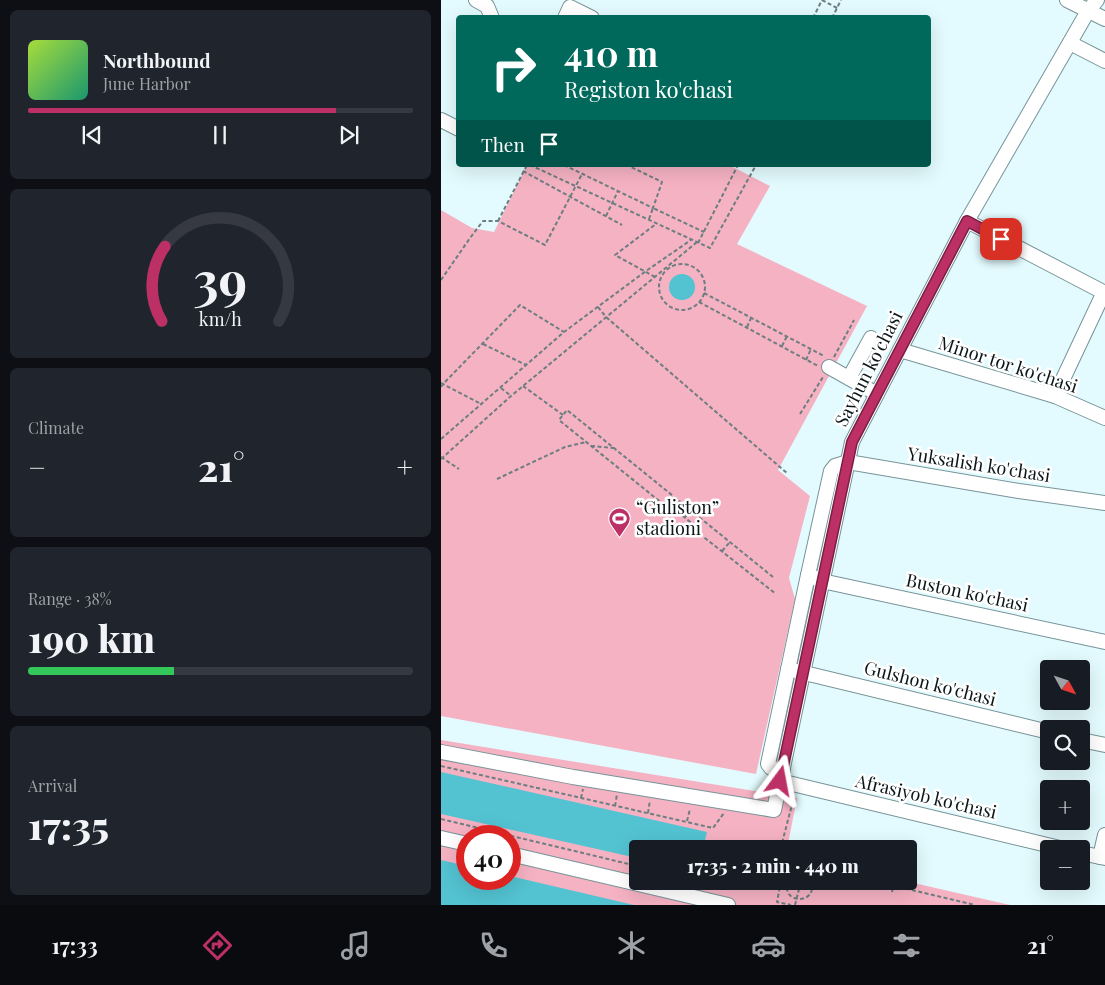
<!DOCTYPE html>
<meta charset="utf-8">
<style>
:root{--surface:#171b24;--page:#20242c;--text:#f1f3f6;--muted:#9ea1a6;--line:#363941;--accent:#bc3066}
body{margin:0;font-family:"Playfair Display",serif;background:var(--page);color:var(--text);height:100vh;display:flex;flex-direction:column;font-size:19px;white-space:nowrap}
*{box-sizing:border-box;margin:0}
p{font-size:16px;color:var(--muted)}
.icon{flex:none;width:28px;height:28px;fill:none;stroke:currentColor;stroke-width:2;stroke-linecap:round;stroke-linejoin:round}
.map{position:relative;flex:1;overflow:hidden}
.sheet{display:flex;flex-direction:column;gap:10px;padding:10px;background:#0d0f14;width:441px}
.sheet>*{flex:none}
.top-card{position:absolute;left:15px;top:15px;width:475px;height:152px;border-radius:5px;box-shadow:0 5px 20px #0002;background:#00695c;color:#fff;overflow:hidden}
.needle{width:32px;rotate:130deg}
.fabs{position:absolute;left:599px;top:660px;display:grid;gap:10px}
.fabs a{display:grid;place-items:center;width:50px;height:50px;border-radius:5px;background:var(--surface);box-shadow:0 5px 20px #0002;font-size:25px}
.speed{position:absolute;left:15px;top:825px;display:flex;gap:10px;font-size:25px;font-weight:700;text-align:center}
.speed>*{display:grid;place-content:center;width:65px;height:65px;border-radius:50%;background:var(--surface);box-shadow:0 5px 20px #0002;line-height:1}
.speed .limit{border:8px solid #d22;background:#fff;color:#111}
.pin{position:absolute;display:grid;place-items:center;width:42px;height:42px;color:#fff;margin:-21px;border-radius:10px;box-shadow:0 2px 8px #0006}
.me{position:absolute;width:55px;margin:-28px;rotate:13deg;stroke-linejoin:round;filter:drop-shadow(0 0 4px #0008)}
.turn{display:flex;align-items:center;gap:18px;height:105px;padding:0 25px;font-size:22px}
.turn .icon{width:65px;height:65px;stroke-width:2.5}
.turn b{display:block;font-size:35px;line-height:42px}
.then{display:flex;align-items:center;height:48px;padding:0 25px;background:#0003;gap:10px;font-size:19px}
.big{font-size:38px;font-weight:800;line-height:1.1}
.sheet .card{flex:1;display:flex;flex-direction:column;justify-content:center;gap:8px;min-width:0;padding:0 18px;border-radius:8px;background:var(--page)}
.sheet .dial{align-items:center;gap:0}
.dial svg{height:130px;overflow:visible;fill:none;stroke:var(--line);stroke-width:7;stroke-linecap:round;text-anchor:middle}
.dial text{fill:var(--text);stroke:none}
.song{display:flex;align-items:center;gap:15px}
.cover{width:60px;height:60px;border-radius:8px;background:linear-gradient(135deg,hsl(80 70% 55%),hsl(160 70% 35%))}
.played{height:5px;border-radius:2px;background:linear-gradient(90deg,var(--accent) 80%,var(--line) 80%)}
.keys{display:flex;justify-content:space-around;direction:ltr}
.heat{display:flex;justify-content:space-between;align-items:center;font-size:28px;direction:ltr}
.charge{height:8px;border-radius:4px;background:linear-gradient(90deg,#34c759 38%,var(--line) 0)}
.trip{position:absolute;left:188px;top:840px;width:288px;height:50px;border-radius:5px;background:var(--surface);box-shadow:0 5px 20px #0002;font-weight:800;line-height:50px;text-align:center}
.menu{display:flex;height:80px;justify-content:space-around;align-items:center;background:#090b0e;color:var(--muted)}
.menu .icon{width:35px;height:35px}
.menu .selected{color:var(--accent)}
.menu b{font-size:22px;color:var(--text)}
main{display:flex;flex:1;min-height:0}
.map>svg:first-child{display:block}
.green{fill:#f5b2c3;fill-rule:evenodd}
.water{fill:#53c3d2}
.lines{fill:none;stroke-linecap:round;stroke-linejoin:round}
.minor-casing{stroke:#789498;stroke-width:16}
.path{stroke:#6d7e80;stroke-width:2;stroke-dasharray:4 2.5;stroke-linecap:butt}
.minor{stroke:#fff;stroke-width:14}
.route-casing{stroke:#7a1f42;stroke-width:12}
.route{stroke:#bc3066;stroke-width:9}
.labels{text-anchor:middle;stroke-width:5;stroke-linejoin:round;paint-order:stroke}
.street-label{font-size:18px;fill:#0b1618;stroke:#fff}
.poi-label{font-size:18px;fill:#0b1618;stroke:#fff;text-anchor:start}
</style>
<main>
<section class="sheet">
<div class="card">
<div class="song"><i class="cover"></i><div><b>Northbound</b><p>June Harbor</p></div></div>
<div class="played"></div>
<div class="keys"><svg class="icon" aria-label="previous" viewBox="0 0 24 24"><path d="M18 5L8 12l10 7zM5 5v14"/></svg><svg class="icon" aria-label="pause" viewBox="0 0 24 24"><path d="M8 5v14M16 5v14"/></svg><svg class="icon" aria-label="next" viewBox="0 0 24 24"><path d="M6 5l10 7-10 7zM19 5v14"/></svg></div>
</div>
<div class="card dial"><svg viewBox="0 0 100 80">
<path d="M14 69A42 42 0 1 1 86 69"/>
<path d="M14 69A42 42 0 0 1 16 23" stroke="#bc3066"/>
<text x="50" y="56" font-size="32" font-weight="700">39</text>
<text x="50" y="72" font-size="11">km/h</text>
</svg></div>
<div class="card"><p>Climate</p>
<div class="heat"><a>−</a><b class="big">21°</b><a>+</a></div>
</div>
<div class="card"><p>Range · 38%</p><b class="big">190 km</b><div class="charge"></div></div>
<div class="card"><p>Arrival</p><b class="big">17:35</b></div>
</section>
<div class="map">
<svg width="664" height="905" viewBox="0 0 664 905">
<rect width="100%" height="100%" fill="#e3fbfe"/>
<!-- green -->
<g class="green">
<path d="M 86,165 L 288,165 L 329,186 L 296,244 L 426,306 L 337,470 L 369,496 L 348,578 L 354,599 L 315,774 L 0,716 L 0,210 L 31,228 L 53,232 Z"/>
<path d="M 0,740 L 356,798 L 346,849 L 196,849 L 196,881 L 464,881 L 569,905 L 0,905 ZM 26,836 L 69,836 L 69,879 L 26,879 Z"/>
</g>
<!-- water -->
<g class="water">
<circle cx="241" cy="287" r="13"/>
<path d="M 0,772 L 266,832 L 262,849 L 196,849 L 196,858 L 0,814 Z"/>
<path d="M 0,860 L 26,866 L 26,879 L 69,879 L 69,876 L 193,905 L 0,905 Z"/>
</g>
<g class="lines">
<defs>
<g id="minor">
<path d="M 35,0 L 46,6 L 51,18"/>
<path d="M 626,0 L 664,19"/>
<path d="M 124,18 L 129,7 L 151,18"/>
<path d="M 629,43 L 664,61"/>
<path d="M 0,120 L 18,129"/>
<path d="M 526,221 L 664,293"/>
<path d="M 459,350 L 614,396 L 664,418"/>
<path d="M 388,367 L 436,394"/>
<path d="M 408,378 L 430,338"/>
<path d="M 614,396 L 663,292"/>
<path d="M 664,503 L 578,491 L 407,462 L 394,466 L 390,471 L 367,575 L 381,581 L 664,642"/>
<path d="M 347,669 L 608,732"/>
<path d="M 640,740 L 664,745"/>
<path d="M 0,752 L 132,777 L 333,810 L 411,442 L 526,221 L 647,11 L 656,0"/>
<path d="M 342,770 L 330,768 L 327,764 L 367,575"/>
<path d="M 339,781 L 623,849"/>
<path d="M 0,838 L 26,844"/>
<path d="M 640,853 L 664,858"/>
<path d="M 69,854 L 287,905"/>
<path d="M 659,857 L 664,835"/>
</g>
</defs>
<!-- minor casing -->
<use href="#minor" class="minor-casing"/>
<!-- path -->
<g class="path">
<path d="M 381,0 L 396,8"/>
<path d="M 372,18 L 381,0"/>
<path d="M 391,18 L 400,0"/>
<path d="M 89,165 L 269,248 L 315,165"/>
<path d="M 123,165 L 212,208 L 221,182 L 186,165"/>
<path d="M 82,171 L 181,225"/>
<path d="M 165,216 L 177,191"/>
<path d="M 208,219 L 212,208 L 263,232"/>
<path d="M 57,221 L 86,165"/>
<path d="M 257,243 L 297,165"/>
<circle cx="241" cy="287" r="23"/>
<path d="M 214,277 L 174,255 L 215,224"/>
<path d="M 0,280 L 29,238 L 42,221 L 57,221 L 104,245 L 141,174"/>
<path d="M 263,293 L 383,356"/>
<path d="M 258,302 L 377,366"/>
<path d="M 157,307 L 165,317 L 347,474"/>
<path d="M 306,327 L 310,318"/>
<path d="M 42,344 L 85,365"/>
<path d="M 341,346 L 346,336"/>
<path d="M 393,357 L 413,320"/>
<path d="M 365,360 L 370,349"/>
<path d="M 0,383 L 40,404"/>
<path d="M 82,386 L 122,415"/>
<path d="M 0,387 L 2,384 L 79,305 L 123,332"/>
<path d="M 60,388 L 70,396"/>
<path d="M 359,414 L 382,377"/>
<path d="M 0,439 L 123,332 L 205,271 L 250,240"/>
<path d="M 150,446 L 173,448"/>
<path d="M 0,457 L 18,469"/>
<path d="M 0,459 L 70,396 L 256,242"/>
<path d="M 56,479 L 124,447 L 145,442"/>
<path d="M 244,517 L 250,510"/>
<path d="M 281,551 L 289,542"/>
<path d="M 332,577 L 126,410 L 118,420 L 222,504 L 228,504 L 255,527 L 255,531 L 335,594"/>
<path d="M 0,766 L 272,828 L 283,813"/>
<path d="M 140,798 L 142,789"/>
<path d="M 174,806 L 176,794"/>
<path d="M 207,813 L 209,800"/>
<path d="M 0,819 L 196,866"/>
<path d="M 246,821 L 249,809"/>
<path d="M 342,849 L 341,843 L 353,797"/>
<path d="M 260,881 L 261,881"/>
<path d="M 340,881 L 336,902 L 350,905"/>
<path d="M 347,881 C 339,905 378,905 370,881"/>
<path d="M 433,881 L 534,905"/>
<path d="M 451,892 L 452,886"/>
<path d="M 354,905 L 360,881"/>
</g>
<!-- minor -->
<use href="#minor" class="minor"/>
</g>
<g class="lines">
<defs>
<path id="route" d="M 339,781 L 411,442 L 526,221 L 560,239"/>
</defs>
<!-- route casing -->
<use href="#route" class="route-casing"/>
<!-- route -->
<use href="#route" class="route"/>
</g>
<!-- icons -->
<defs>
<symbol id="stadium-pin" viewBox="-11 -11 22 30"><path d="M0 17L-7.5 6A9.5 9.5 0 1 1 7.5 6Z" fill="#bc3066" stroke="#fff"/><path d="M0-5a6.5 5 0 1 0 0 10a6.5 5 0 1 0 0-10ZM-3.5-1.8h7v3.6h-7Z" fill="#fff"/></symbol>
</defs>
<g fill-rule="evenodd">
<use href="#stadium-pin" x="166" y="506" width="25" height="34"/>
</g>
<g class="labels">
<!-- street labels -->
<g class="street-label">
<text transform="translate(567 365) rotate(18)" y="6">Minor tor ko'chasi</text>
<text transform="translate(428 369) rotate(-63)" y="6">Sayhun ko'chasi</text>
<text transform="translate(538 465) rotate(9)" y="6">Yuksalish ko'chasi</text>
<text transform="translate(526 593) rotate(12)" y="6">Buston ko'chasi</text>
<text transform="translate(489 684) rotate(14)" y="6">Gulshon ko'chasi</text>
<text transform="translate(485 797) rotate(13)" y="6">Afrasiyob ko'chasi</text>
</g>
<!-- poi labels -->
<g class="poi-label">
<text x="195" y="514">“Guliston”<tspan x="195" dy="21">stadioni</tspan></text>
</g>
</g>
</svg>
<div class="fabs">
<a><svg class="needle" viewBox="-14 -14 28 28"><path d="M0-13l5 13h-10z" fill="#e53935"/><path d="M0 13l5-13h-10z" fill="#9ea1a6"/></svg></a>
<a><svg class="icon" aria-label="search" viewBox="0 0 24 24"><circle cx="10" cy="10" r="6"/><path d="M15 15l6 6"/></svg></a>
<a>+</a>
<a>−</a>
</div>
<div class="speed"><div class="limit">40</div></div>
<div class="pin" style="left:560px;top:239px;background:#d93025"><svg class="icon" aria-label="arrive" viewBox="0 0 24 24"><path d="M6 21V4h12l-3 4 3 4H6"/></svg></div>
<svg class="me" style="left:339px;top:781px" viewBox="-20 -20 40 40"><path d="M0-17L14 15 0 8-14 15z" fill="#bc3066" stroke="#fff" stroke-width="4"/></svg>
<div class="trip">17:35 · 2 min · 440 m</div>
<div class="top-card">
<div class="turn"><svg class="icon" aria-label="right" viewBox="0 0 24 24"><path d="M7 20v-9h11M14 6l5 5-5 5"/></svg><div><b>410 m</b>Registon ko'chasi</div></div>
<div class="then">Then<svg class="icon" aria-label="arrive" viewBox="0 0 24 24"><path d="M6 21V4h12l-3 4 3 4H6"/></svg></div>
</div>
</div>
</main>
<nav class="menu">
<b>17:33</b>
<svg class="icon selected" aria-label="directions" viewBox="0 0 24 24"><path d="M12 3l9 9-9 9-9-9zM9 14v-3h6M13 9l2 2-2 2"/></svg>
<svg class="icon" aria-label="music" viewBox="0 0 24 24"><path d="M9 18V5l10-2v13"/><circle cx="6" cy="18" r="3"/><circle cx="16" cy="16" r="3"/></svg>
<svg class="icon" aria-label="phone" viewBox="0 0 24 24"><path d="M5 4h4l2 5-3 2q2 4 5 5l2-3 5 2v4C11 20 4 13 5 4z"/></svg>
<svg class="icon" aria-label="climate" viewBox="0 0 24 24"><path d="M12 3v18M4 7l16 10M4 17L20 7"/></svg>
<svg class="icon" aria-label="car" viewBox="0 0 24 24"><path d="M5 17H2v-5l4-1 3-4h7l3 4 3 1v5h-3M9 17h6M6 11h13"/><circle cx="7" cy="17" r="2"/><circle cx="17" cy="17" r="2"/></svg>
<svg class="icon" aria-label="filters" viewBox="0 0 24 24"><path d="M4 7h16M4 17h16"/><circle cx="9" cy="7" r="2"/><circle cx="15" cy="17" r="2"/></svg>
<b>21°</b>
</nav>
